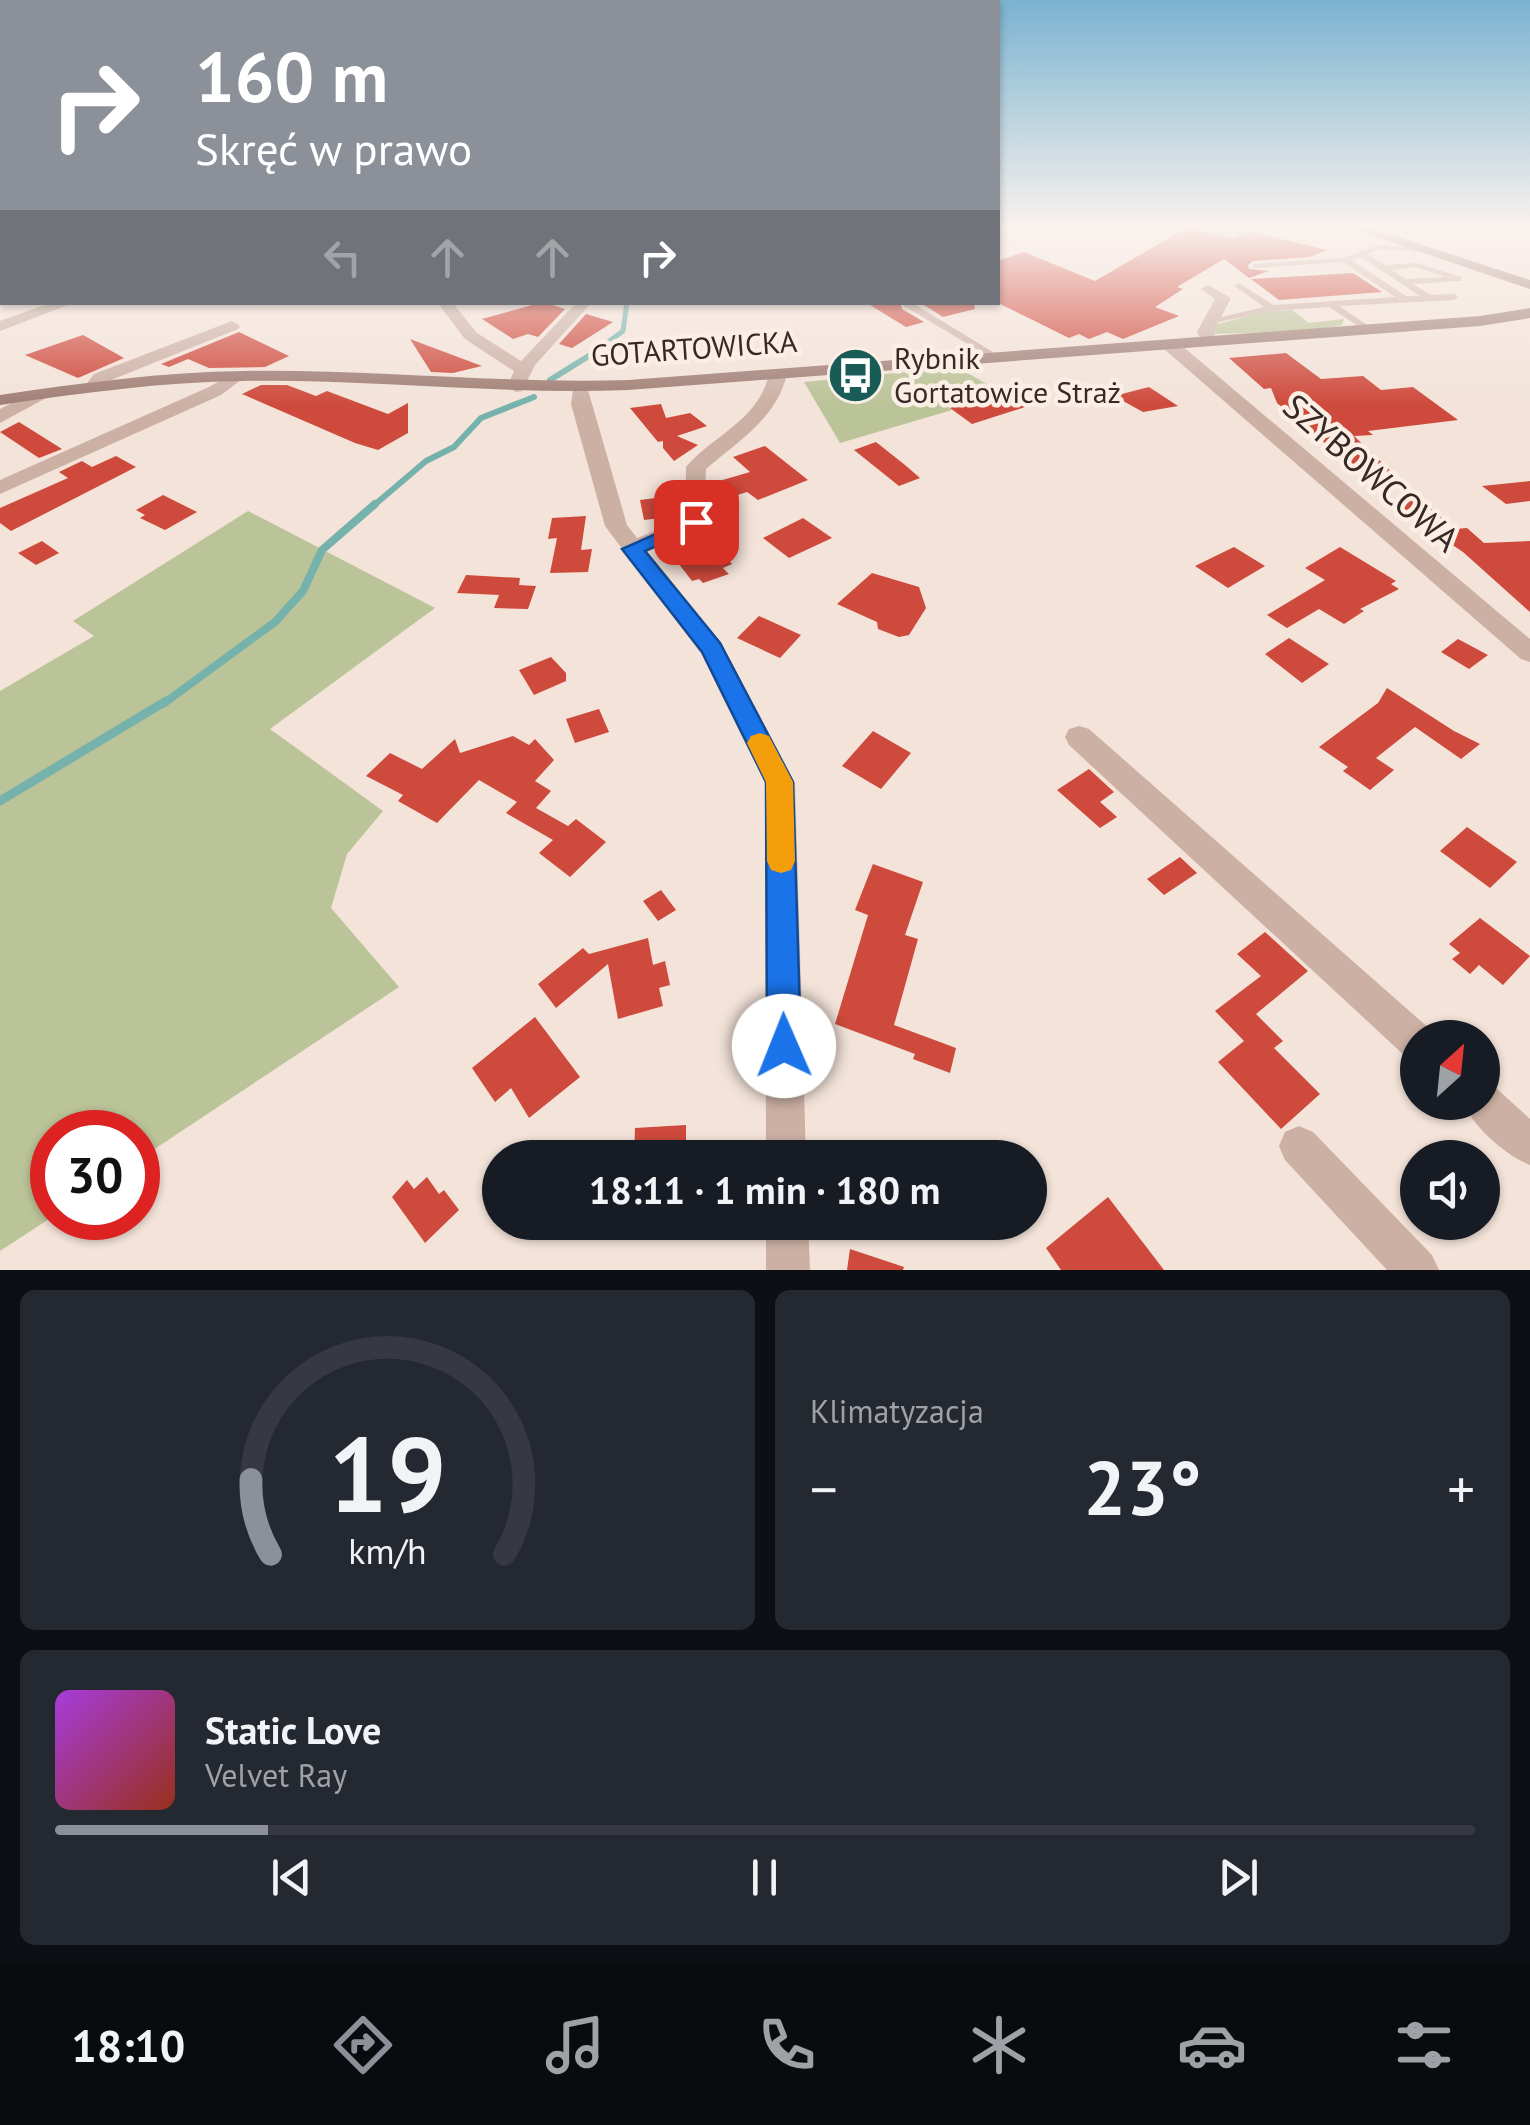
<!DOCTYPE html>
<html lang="pl">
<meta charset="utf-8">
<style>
:root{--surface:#171b24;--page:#242831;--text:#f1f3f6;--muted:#9ea1a6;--line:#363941;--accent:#8c9099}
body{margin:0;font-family:"PT Sans",sans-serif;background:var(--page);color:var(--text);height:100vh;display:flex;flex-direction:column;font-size:38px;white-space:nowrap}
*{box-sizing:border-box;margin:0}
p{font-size:32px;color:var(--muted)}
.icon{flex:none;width:55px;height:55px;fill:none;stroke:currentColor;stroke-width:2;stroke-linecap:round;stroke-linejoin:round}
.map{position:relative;height:1270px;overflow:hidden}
.sheet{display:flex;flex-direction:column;gap:20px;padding:20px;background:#0d0f14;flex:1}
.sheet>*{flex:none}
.guide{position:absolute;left:0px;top:0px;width:1000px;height:305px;box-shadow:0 2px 8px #0004;background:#8c9099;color:#fff;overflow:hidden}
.needle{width:65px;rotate:27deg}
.tools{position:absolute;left:1400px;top:1020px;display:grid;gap:20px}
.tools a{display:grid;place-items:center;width:100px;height:100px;border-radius:50%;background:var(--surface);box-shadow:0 2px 8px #0004;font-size:50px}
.speed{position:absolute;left:30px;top:1110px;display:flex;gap:20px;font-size:50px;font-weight:700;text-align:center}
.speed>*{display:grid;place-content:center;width:130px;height:130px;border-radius:50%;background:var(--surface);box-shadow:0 2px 8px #0004;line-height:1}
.speed .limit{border:15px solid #d22;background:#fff;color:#111}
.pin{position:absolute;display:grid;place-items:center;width:85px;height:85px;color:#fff;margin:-42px;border-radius:20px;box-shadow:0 5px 15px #0006}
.me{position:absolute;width:110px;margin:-55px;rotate:359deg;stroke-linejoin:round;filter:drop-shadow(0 0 8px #0008)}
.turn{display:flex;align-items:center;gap:35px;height:210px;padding:0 30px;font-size:45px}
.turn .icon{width:130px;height:130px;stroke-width:2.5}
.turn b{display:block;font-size:70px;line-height:85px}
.lanes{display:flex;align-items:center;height:95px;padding:0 30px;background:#0003;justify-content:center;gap:50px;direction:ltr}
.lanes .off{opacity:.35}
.big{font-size:75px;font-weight:800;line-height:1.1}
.sheet .widget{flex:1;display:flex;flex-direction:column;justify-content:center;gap:15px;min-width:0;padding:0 35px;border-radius:15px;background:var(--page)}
.sheet .dial{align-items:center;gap:0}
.dial svg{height:260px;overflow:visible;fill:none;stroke:var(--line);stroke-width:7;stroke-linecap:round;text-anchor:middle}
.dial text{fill:var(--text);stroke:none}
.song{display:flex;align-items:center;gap:30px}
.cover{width:120px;height:120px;border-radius:15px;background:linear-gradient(135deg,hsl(280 70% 55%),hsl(10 70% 35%))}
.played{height:10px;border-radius:5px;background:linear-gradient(90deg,var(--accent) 15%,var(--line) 15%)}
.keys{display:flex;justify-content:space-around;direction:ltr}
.heat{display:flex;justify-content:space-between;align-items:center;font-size:55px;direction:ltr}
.sheet .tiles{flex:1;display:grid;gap:20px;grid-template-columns:1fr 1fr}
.widget:last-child{grid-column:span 2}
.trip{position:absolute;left:482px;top:1140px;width:565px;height:100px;border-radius:50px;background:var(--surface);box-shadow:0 2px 8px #0004;font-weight:800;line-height:100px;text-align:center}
.menu{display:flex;height:160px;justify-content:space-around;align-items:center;background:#090b0e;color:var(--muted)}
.menu .icon{width:70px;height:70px}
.menu .on{color:var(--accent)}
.menu b{font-size:45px;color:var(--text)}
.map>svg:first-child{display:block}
.green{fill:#bbc398}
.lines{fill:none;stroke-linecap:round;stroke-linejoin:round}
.stream-far3{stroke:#76b2ac;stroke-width:5}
.stream-far2{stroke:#76b2ac;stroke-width:6}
.stream-far1{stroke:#76b2ac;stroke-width:8}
.stream{stroke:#76b2ac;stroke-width:9}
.building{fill:#ce4a3c}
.lane{fill:#ccb0a4;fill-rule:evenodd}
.street{fill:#ccb0a4;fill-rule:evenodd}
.secondary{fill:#a07f75;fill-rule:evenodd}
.route{fill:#1a73e8;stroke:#114b97;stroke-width:2.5}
.slow{fill:#f59e0b}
.labels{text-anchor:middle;stroke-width:9;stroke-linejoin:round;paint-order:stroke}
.far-street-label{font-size:30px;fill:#372926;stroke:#faeee5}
.far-poi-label{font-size:30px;fill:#372926;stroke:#faeee5;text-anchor:start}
.street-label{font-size:35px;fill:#372926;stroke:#faeee5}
</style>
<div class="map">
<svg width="1530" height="1270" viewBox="0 0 1530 1270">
<rect width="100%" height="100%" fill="#f3e3d9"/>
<!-- green -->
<g class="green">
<path d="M 1292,310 L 1309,323 L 1344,319 L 1342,325 L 1310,331 L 1211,334 L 1214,325 L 1267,311 Z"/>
<path d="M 957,367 L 997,390 L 946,405 L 952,410 L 840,443 L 804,382 Z"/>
<path d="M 248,511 L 435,608 L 270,729 L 383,811 L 347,854 L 331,908 L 399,987 L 138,1160 L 138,1132 L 52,1132 L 52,1217 L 0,1251 L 0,691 L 94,636 L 73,621 Z"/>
</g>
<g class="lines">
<!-- stream-far3 -->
<path class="stream-far3" d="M 596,351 L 623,331 L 627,302"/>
<!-- stream-far2 -->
<g class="stream-far2">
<path d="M 550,380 L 600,349"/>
<path d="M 372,507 L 426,461 L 454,447 L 481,418 L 534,397"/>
</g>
<!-- stream-far1 -->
<path class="stream-far1" d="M 163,704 L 275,622 L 303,591 L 322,550 L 375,504"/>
<!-- stream -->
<path class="stream" d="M 0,801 L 166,701"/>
</g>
<!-- building -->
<g class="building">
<path d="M 1188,227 L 1233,238 L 1250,231 L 1327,250 L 1310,257 L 1253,261 L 1248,265 L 1249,269 L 1269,271 L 1249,278 L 1224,259 L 1177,287 L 1183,289 L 1155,307 L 1179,316 L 1123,339 L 1107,332 L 1089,339 L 1079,334 L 1069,338 L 998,303 L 998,261 L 1024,252 L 1095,281 Z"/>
<path d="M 1353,273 L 1382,292 L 1279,300 L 1251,279 Z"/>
<path d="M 543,302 L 565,309 L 538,337 L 528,334 L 513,339 L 482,319 Z"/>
<path d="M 865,302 L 900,302 L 902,309 L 924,322 L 906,327 Z"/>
<path d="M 919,302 L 974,302 L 975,309 L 943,317 Z"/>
<path d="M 586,314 L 613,322 L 572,348 L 559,344 Z"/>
<path d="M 239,332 L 289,356 L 265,367 L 209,368 L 188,359 L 169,367 L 161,364 Z"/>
<path d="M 83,335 L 124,358 L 78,378 L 25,355 Z"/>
<path d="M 410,339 L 482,366 L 453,373 L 431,372 Z"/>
<path d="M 1286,353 L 1321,379 L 1363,376 L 1381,390 L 1413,387 L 1458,420 L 1368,431 L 1373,435 L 1354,436 L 1396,476 L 1368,479 L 1277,403 L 1271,388 L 1264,389 L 1229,358 Z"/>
<path d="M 261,385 L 287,385 L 316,396 L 327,391 L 388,414 L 408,403 L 408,433 L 378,450 L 355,443 L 242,394 Z"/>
<path d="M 1149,387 L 1178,406 L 1143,412 L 1114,396 Z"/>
<path d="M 1002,392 L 1025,407 L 972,424 L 950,408 Z"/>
<path d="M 661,404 L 666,418 L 690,413 L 707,426 L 677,436 L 698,445 L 674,461 L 663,448 L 663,441 L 658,442 L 630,408 Z"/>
<path d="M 19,422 L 62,449 L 39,458 L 0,432 Z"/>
<path d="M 876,442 L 905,465 L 920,478 L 899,486 L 854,450 Z"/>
<path d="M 765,446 L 808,480 L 758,500 L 747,492 L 715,502 L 709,497 L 709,484 L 750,472 L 733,457 Z"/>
<path d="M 116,456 L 136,467 L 11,531 L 0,523 L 0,508 L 68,478 L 59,472 L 82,461 L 92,467 Z"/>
<path d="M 1530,481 L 1530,501 L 1506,504 L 1482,486 Z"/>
<path d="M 1410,492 L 1456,529 L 1467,528 L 1484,543 L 1530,541 L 1530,612 L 1463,552 L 1448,542 L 1442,542 L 1399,504 Z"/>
<path d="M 163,495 L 197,512 L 165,530 L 140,518 L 145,515 L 136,510 Z"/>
<path d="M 671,496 L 677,516 L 644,520 L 640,500 Z"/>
<path d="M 586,516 L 581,550 L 592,549 L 588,572 L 550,573 L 557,538 L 548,539 L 552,518 Z"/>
<path d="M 803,518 L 832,538 L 789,558 L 763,538 Z"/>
<path d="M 42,541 L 59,553 L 36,565 L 18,553 Z"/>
<path d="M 716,545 L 732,564 L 723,568 L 729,574 L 703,583 L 699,579 L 692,581 L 675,559 Z"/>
<path d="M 1234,547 L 1265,566 L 1228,588 L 1195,566 Z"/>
<path d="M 1340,547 L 1396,581 L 1391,584 L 1399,589 L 1360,609 L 1364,611 L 1344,624 L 1319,609 L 1287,628 L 1267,615 L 1325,580 L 1305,568 Z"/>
<path d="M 872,573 L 919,587 L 926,608 L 909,635 L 899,637 L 878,629 L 877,622 L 837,604 Z"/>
<path d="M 466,575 L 520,578 L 519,585 L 536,586 L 528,609 L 494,608 L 499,595 L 457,593 Z"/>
<path d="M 759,616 L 801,635 L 780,658 L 737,638 Z"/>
<path d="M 1289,638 L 1329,664 L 1302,683 L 1265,654 Z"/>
<path d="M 1458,639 L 1488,655 L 1469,669 L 1441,652 Z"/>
<path d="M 551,657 L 566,673 L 566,681 L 534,695 L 519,670 Z"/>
<path d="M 1387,688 L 1454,731 L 1480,744 L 1461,759 L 1415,727 L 1376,758 L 1394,770 L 1370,790 L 1343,771 L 1348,767 L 1319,747 L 1378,703 Z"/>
<path d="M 599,709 L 609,732 L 575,743 L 566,719 Z"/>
<path d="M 873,731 L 911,753 L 881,789 L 842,766 Z"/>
<path d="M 513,736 L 529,745 L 535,739 L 554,760 L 535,781 L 551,791 L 536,808 L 568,826 L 576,819 L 606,842 L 570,877 L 539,853 L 553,840 L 506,813 L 517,802 L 479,780 L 437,823 L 398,801 L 403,795 L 366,776 L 390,753 L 422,769 L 455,739 L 460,753 Z"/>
<path d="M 1089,769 L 1114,792 L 1100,802 L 1117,817 L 1100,828 L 1057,790 Z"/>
<path d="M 1467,827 L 1517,862 L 1490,888 L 1440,851 Z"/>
<path d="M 1180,857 L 1197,873 L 1164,895 L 1147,879 Z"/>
<path d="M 873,864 L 923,882 L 905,935 L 918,939 L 894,1025 L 956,1048 L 950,1073 L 913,1059 L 915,1054 L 835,1024 L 868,915 L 855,910 Z"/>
<path d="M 661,890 L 676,910 L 658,921 L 643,901 Z"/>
<path d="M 1480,918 L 1530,956 L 1503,985 L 1479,965 L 1470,974 L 1452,959 L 1460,953 L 1449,944 Z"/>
<path d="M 1265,932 L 1308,971 L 1256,1014 L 1283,1041 L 1274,1048 L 1320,1094 L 1281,1129 L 1218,1062 L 1244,1041 L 1215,1011 L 1261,976 L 1237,954 Z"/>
<path d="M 648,938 L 653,965 L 665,961 L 670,985 L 659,988 L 663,1006 L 618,1019 L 608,964 L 556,1008 L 538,984 L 583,948 L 589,954 Z"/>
<path d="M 535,1017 L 580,1077 L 529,1118 L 511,1088 L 495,1102 L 472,1068 Z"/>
<path d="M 686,1125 L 686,1158 L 634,1158 L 635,1128 Z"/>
<path d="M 427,1177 L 439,1194 L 444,1190 L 459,1210 L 425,1243 L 392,1197 L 407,1180 L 414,1189 Z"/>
<path d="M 1108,1197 L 1164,1270 L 1061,1270 L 1046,1248 Z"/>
<path d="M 850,1249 L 904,1267 L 903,1270 L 847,1270 Z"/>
</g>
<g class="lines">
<!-- lane -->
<g class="lane">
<path d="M 1378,245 L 1422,248 L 1422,252 L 1419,252 L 1379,249 L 1367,254 L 1385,265 L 1417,263 L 1461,277 L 1461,281 L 1458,281 L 1413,284 L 1431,295 L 1454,294 L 1458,297 L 1454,300 L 1339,306 L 1369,326 L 1369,330 L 1366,331 L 1329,307 L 1271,311 L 1209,324 L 1205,321 L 1264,307 L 1236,287 L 1235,285 L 1239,283 L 1273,305 L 1395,297 L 1343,262 L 1255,268 L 1251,266 L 1255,264 L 1344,258 ZM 1361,257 L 1420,296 L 1406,296 L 1351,260 ZM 1416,267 L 1445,277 L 1406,279 L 1391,270 Z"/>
<path d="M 904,302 L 911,302 L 1001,357 L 993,359 L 904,306 Z"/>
</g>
<!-- street -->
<g class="street">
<path d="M 1208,285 L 1231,298 L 1213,332 L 1217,340 L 1209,345 L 1203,343 L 1197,332 L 1215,299 L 1201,289 Z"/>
<path d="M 53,302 L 76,302 L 0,331 L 0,321 Z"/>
<path d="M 437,302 L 452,302 L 477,333 L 521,361 L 577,302 L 592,302 L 535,365 L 522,391 L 516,392 L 507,387 L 514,371 L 465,339 Z"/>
<path d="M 232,321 L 240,326 L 238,329 L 106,382 L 93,392 L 84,387 L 94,374 Z"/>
<path d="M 1163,340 L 1175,340 L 1530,639 L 1530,662 L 1521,659 L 1163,348 Z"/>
<path d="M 778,369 L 787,374 C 777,418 738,441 706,469 L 704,527 L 647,551 L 721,643 L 795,783 L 806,1158 L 766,1158 L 765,783 L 701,653 L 605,526 L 571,404 L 574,383 L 586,383 L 627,525 L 637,538 L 685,519 L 686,467 C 714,434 758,421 769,374 Z"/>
<path d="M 237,371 L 246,376 L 221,395 L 0,494 L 0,480 L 209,387 Z"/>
<path d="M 40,389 L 46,390 L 46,398 L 0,423 L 0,409 Z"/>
<path d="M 1079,726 L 1089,729 L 1431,1030 L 1434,1038 L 1418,1038 L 1418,1061 L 1405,1056 L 1069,745 L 1065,737 L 1069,729 Z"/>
<path d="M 1482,1083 L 1496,1088 L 1530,1119 L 1530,1165 C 1505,1155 1473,1127 1463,1102 L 1482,1102 Z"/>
<path d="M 1299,1126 L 1313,1132 L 1432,1255 L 1439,1270 L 1387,1270 L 1285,1160 L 1279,1146 L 1285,1132 Z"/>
<path d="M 766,1222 L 808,1222 L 810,1270 L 766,1270 Z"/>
</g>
<!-- secondary -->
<g class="secondary">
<path d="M 1347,227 L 1367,227 L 1530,280 L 1530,289 Z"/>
<path d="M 1530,308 L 1530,318 L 1480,326 L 628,390 C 500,395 372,379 244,381 C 162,382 81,393 0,405 L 0,395 C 81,383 162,372 244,371 C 372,369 500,384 628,380 L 1480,316 Z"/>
</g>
</g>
<!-- sky -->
<linearGradient id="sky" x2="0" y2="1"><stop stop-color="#7ab3d0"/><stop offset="0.56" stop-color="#faf2ee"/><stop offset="1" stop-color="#faf2ee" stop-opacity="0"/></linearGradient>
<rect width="1530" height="405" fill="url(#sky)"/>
<!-- route -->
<path class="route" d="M 696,516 L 702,518 L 702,526 L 645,551 L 720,643 L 793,782 L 801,1046 L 796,1058 L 784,1063 L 772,1058 L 767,1046 L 766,782 L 702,652 L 622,549 Z"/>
<!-- slow -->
<path class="slow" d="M 760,733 L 769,736 L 793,782 L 795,861 L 791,870 L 781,873 L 771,870 L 767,861 L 766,782 L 747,743 L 751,736 Z"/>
<!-- icons -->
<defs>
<symbol id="bus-disc" viewBox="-11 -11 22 22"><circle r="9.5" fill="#195b56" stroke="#faeee5"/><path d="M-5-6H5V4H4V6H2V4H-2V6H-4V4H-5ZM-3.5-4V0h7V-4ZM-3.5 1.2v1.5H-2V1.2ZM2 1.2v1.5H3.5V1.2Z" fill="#fff"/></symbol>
</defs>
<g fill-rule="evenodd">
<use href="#bus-disc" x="824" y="344" width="63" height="63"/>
</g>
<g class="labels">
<!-- far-street labels -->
<g class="far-street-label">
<text transform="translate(694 349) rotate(-4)" y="10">GOTARTOWICKA</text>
</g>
<!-- far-poi labels -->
<g class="far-poi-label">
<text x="894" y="369">Rybnik<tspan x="894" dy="34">Gortatowice Straż</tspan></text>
</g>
<!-- street labels -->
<g class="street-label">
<text transform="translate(1371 473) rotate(41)" y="12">SZYBOWCOWA</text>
</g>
</g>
</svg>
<div class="tools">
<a><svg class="needle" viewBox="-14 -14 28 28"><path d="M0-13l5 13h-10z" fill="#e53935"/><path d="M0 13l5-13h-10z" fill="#9ea1a6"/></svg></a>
<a><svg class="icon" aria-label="sound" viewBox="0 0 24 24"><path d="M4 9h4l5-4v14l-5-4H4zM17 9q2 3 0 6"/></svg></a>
</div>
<div class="speed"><div class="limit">30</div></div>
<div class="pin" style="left:696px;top:522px;background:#d93025"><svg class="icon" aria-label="arrive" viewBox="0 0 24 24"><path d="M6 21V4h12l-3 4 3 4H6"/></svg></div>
<svg class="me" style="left:784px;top:1046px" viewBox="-20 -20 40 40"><circle r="19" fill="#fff"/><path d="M0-13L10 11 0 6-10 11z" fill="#1a73e8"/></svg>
<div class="trip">18:11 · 1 min · 180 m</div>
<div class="guide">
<div class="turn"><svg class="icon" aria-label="right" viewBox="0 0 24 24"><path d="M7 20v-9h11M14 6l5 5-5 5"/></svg><div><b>160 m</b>Skręć w prawo</div></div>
<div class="lanes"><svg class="icon off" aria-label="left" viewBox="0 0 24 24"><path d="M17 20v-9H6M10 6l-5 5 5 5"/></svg><svg class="icon off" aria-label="ahead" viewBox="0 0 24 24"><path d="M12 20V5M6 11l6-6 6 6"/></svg><svg class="icon off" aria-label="ahead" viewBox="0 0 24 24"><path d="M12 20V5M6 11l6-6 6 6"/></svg><svg class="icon" aria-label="right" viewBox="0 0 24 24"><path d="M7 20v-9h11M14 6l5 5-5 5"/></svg></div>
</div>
</div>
<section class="sheet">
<div class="tiles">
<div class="widget dial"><svg viewBox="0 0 100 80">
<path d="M14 69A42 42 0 1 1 86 69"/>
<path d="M14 69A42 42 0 0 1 8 46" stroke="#8c9099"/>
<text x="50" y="56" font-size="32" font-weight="700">19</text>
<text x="50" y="72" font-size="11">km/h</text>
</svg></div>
<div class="widget"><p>Klimatyzacja</p>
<div class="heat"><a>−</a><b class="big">23°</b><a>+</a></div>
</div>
<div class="widget">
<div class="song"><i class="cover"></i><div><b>Static Love</b><p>Velvet Ray</p></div></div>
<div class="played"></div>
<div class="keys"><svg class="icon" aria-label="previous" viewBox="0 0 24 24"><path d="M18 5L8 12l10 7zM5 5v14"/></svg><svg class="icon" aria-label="pause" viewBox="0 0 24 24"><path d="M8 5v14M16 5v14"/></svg><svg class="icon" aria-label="next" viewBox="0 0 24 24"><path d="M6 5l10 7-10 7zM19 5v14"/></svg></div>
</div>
</div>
</section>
<nav class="menu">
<b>18:10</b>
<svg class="icon on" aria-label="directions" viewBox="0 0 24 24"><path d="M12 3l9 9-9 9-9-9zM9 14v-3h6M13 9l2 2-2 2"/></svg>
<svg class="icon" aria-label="music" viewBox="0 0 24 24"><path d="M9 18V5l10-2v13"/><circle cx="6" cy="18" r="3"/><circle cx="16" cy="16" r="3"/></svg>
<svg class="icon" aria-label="phone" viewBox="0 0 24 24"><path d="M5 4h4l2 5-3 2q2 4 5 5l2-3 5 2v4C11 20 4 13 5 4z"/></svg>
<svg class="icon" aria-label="climate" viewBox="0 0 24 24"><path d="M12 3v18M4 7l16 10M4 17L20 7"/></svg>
<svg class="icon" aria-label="car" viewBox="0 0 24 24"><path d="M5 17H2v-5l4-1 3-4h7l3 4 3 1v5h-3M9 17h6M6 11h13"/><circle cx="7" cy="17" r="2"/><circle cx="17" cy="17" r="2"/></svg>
<svg class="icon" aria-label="filters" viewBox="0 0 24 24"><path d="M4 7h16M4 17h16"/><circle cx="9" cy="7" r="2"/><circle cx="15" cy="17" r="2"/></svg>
</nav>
